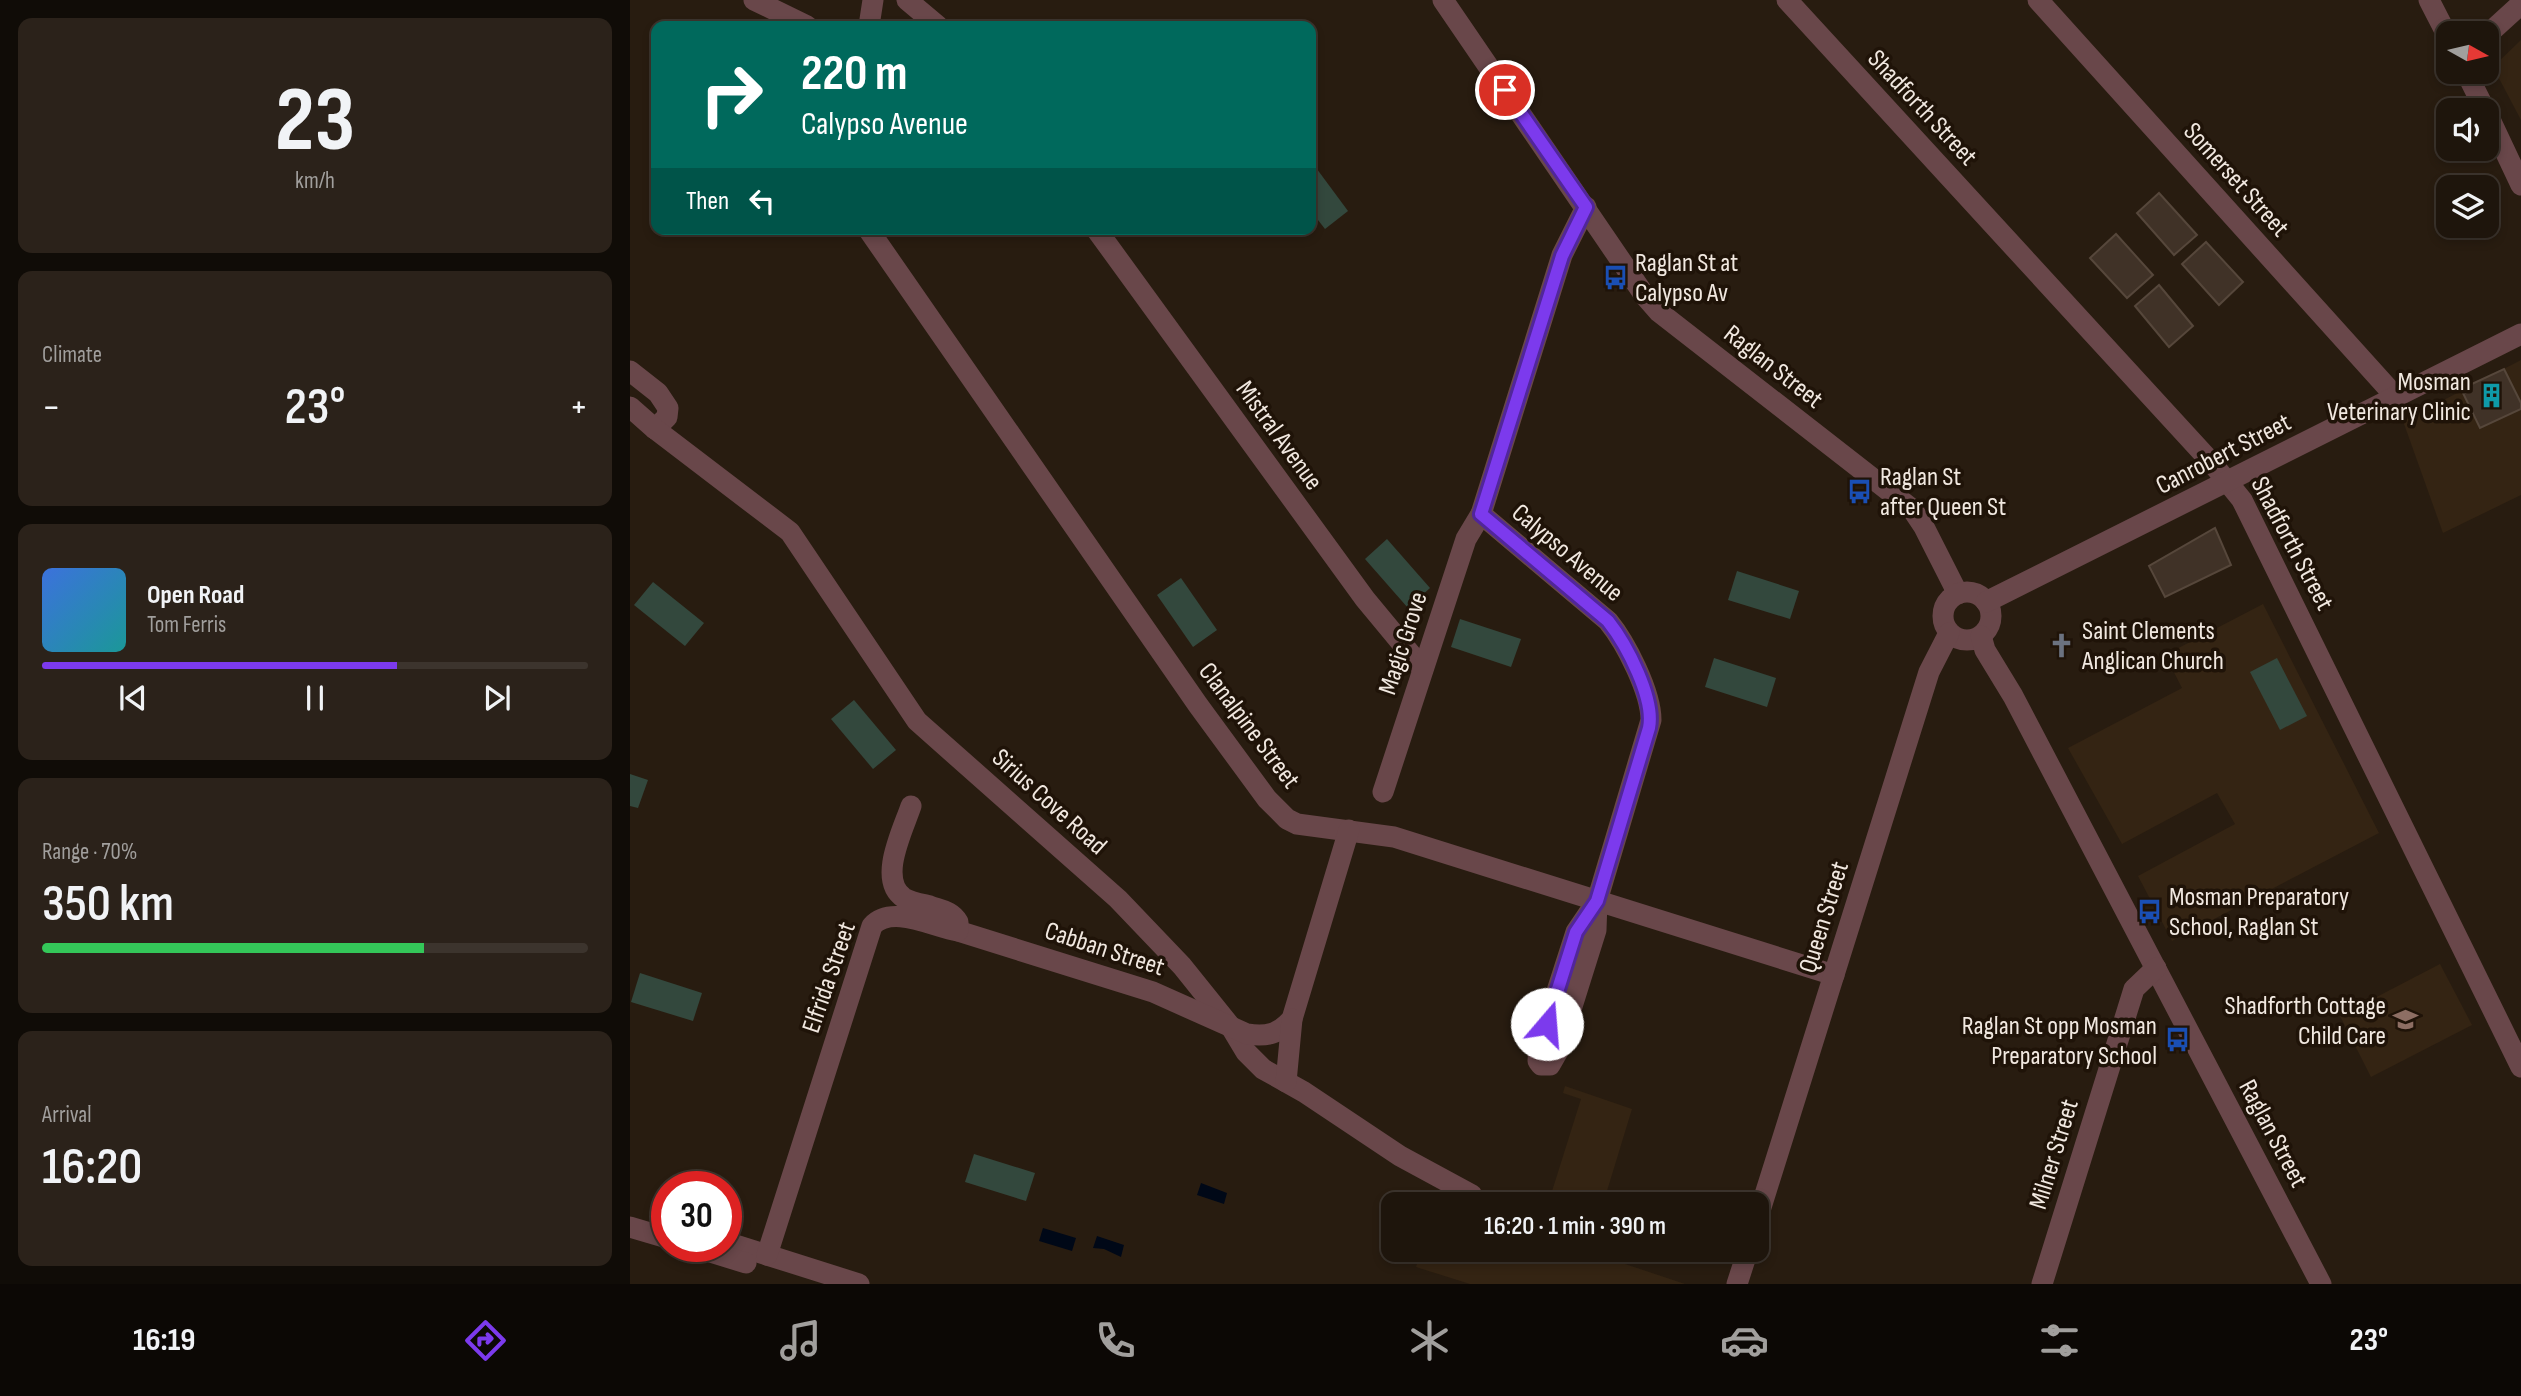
<!DOCTYPE html>
<meta charset="utf-8">
<style>
:root{--surface:#1e150c;--page:#2b221a;--text:#f1f3f6;--muted:#a19f9d;--line:#3c342d;--accent:#7c3aed}
body{margin:0;font-family:"Sofia Sans Condensed",sans-serif;background:var(--page);color:var(--text);height:100vh;display:flex;flex-direction:column;font-size:26px;white-space:nowrap}
*{box-sizing:border-box;margin:0}
p{font-size:23px;color:var(--muted)}
.icon{flex:none;width:38px;height:38px;fill:none;stroke:currentColor;stroke-width:2;stroke-linecap:round;stroke-linejoin:round}
.map{position:relative;flex:1;overflow:hidden}
.drawer{display:flex;flex-direction:column;gap:18px;padding:18px;background:#100c07;width:630px}
.drawer>*{flex:none}
.banner{position:absolute;left:21px;top:21px;width:665px;height:214px;border-radius:14px;box-shadow:0 4px 10px #0003,0 0 0 2px var(--line);background:#00695c;color:#fff;overflow:hidden}
.needle{width:46px;rotate:98deg}
.fabs{position:absolute;left:1806px;top:21px;display:grid;gap:14px}
.fabs a{display:grid;place-items:center;width:63px;height:63px;border-radius:14px;background:var(--surface);box-shadow:0 4px 10px #0003,0 0 0 2px var(--line);font-size:35px}
.speed{position:absolute;left:21px;top:1171px;display:flex;gap:14px;font-size:35px;font-weight:700;text-align:center}
.speed>*{display:grid;place-content:center;width:91px;height:91px;border-radius:50%;background:var(--surface);box-shadow:0 4px 10px #0003,0 0 0 2px var(--line);line-height:1}
.speed .limit{border:10px solid #d22;background:#fff;color:#111}
.pin{position:absolute;display:grid;place-items:center;width:60px;height:60px;color:#fff;margin:-30px;border:4px solid #fff;border-radius:50%;box-shadow:0 2px 7px #0007}
.me{position:absolute;width:77px;margin:-38px;rotate:18deg;stroke-linejoin:round;filter:drop-shadow(0 0 5px #0008)}
.turn{display:flex;align-items:center;gap:24px;height:147px;padding:0 35px;font-size:32px}
.turn .icon{width:91px;height:91px;stroke-width:2.5}
.turn b{display:block;font-size:49px;line-height:60px}
.then{display:flex;align-items:center;height:66px;padding:0 35px;background:#0003;gap:14px;font-size:26px}
.big{font-size:52px;font-weight:600;line-height:1.1}
.drawer .tile{flex:1;display:flex;flex-direction:column;justify-content:center;gap:10px;min-width:0;padding:0 24px;border-radius:14px;background:var(--page)}
.drawer .dial{align-items:center;gap:0}
.dial b{font-size:91px;line-height:1}
.song{display:flex;align-items:center;gap:21px}
.cover{width:84px;height:84px;border-radius:10px;background:linear-gradient(135deg,hsl(220 70% 55%),hsl(180 70% 35%))}
.played{height:7px;border-radius:4px;background:linear-gradient(90deg,var(--accent) 65%,var(--line) 65%)}
.keys{display:flex;justify-content:space-around;direction:ltr}
.heat{display:flex;justify-content:space-between;align-items:center;font-size:38px;direction:ltr}
.charge{height:10px;border-radius:5px;background:linear-gradient(90deg,#34c759 70%,var(--line) 0)}
.trip{position:absolute;left:751px;top:1192px;width:388px;height:70px;border-radius:14px;background:var(--surface);box-shadow:0 4px 10px #0003,0 0 0 2px var(--line);font-weight:600;line-height:70px;text-align:center}
.menu{display:flex;height:112px;justify-content:space-around;align-items:center;background:#0c0805;color:var(--muted)}
.menu .icon{width:49px;height:49px}
.menu .selected{color:var(--accent)}
.menu b{font-size:32px;color:var(--text)}
main{display:flex;flex:1;min-height:0}
.map>svg:first-child{display:block}
.built{fill:#342413}
.green{fill:#33483d}
.water{fill:#000817}
.building{fill:#403227;stroke:#56473b;stroke-width:2}
.lines{fill:none;stroke-linecap:round;stroke-linejoin:round}
.minor{stroke:#69474a;stroke-width:21}
.route-casing{stroke:#51269a;stroke-width:18}
.route{stroke:#7c3aed;stroke-width:12}
.labels{text-anchor:middle;stroke-width:7;stroke-linejoin:round;paint-order:stroke}
.street-label{font-size:26px;fill:#f1e8e0;stroke:#1f1308}
.poi-label{font-size:26px;fill:#f1e8e0;stroke:#1f1308;text-anchor:start}
</style>
<main>
<section class="drawer">
<div class="tile dial"><b>23</b><p>km/h</p></div>
<div class="tile"><p>Climate</p>
<div class="heat"><a>−</a><b class="big">23°</b><a>+</a></div>
</div>
<div class="tile">
<div class="song"><i class="cover"></i><div><b>Open Road</b><p>Tom Ferris</p></div></div>
<div class="played"></div>
<div class="keys"><svg class="icon" aria-label="previous" viewBox="0 0 24 24"><path d="M18 5L8 12l10 7zM5 5v14"/></svg><svg class="icon" aria-label="pause" viewBox="0 0 24 24"><path d="M8 5v14M16 5v14"/></svg><svg class="icon" aria-label="next" viewBox="0 0 24 24"><path d="M6 5l10 7-10 7zM19 5v14"/></svg></div>
</div>
<div class="tile"><p>Range · 70%</p><b class="big">350 km</b><div class="charge"></div></div>
<div class="tile"><p>Arrival</p><b class="big">16:20</b></div>
</section>
<div class="map">
<svg width="1891" height="1284" viewBox="0 0 1891 1284">
<rect width="100%" height="100%" fill="#281c10"/>
<!-- built -->
<g class="built">
<path d="M 1891,40 L 1891,120 L 1863,67 Z"/>
<path d="M 1891,360 L 1891,495 L 1813,533 L 1773,421 Z"/>
<path d="M 1633,604 L 1749,833 L 1542,941 L 1508,876 L 1605,824 L 1587,793 L 1492,844 L 1438,748 L 1552,688 L 1535,655 Z"/>
<path d="M 1810,964 L 1842,1025 L 1741,1077 L 1710,1016 Z"/>
<path d="M 935,1086 L 1002,1109 L 973,1204 L 918,1204 L 951,1099 L 933,1093 Z"/>
<path d="M 791,1250 L 959,1250 L 959,1252 L 1055,1284 L 840,1284 L 786,1267 Z"/>
</g>
<!-- green -->
<g class="green">
<path d="M 681,161 L 718,211 L 695,229 L 681,211 Z"/>
<path d="M 757,539 L 800,588 L 778,608 L 735,559 Z"/>
<path d="M 1107,571 L 1169,591 L 1160,619 L 1098,600 Z"/>
<path d="M 551,578 L 587,630 L 563,647 L 527,595 Z"/>
<path d="M 23,582 L 74,623 L 55,646 L 4,605 Z"/>
<path d="M 830,619 L 891,639 L 881,667 L 821,647 Z"/>
<path d="M 1084,658 L 1146,678 L 1137,707 L 1075,687 Z"/>
<path d="M 1647,658 L 1677,716 L 1650,730 L 1620,672 Z"/>
<path d="M 224,700 L 266,750 L 243,769 L 201,719 Z"/>
<path d="M 0,774 L 18,780 L 8,808 L 0,806 Z"/>
<path d="M 10,973 L 72,993 L 63,1021 L 1,1002 Z"/>
<path d="M 344,1154 L 405,1173 L 396,1201 L 335,1182 Z"/>
</g>
<!-- water -->
<g class="water">
<path d="M 571,1183 L 597,1193 L 594,1204 L 567,1195 Z"/>
<path d="M 413,1228 L 446,1238 L 442,1251 L 409,1241 Z"/>
<path d="M 467,1236 L 494,1245 L 491,1257 L 474,1249 L 463,1248 Z"/>
</g>
<!-- building -->
<g class="building">
<path d="M 1529,193 L 1567,235 L 1544,255 L 1507,213 Z"/>
<path d="M 1486,234 L 1523,275 L 1497,298 L 1460,258 Z"/>
<path d="M 1576,242 L 1613,282 L 1589,305 L 1552,264 Z"/>
<path d="M 1529,285 L 1563,326 L 1539,347 L 1505,306 Z"/>
<path d="M 1874,369 L 1891,403 L 1891,409 L 1850,428 L 1831,389 Z"/>
<path d="M 1585,528 L 1601,565 L 1535,597 L 1519,566 Z"/>
</g>
<g class="lines">
<!-- minor -->
<g class="minor">
<path d="M 124,0 L 177,26"/>
<path d="M 277,0 L 308,26"/>
<path d="M 813,0 L 1015,296 L 1029,312 L 1282,509 L 1294,527 L 1328,594"/>
<path d="M 1157,0 L 1582,463 L 1612,500 L 1891,1067"/>
<path d="M 1408,0 L 1765,396"/>
<path d="M 1799,0 L 1818,37"/>
<path d="M 239,26 L 243,0"/>
<path d="M 1857,35 L 1891,4"/>
<path d="M 1836,72 L 1855,110"/>
<path d="M 1857,113 L 1891,185"/>
<path d="M 956,207 L 932,255 L 851,514 L 978,621 C 996,643 1021,692 1021,720 L 967,901 L 966,930 L 928,1051 L 920,1065 L 911,1065 L 908,1061 L 909,1047 L 946,932 L 967,901"/>
<path d="M 238,229 L 568,705 L 637,799 L 657,819 L 667,824 L 764,837 L 1204,975"/>
<path d="M 466,229 L 735,599 L 793,669"/>
<path d="M 0,371 L 28,393 L 38,408 L 37,417 L 25,429"/>
<path d="M 0,407 L 25,429 L 160,532 L 287,721 L 488,899 L 552,966 L 601,1027 L 616,1052 L 633,1069 L 674,1092 L 770,1156 L 842,1195"/>
<circle cx="1337" cy="616" r="24"/>
<path d="M 1356,602 L 1891,334"/>
<path d="M 1351,636 L 1355,650 L 1383,696 L 1691,1284"/>
<path d="M 753,792 L 836,539 L 851,514"/>
<path d="M 328,931 L 523,992 L 617,1034 C 637,1037 649,1034 662,1019 L 719,830"/>
<path d="M 656,1082 L 662,1019"/>
<path d="M 1127,1220 L 1299,672 L 1319,633"/>
<path d="M 0,1227 L 37,1238"/>
<path d="M 96,1242 L 229,1284"/>
<path d="M 61,1246 L 116,1263"/>
<path d="M 137,1255 L 242,926 C 262,904 303,927 328,931 L 328,922 C 322,911 311,910 300,906 C 292,904 281,902 274,898 C 247,880 273,830 281,806"/>
<path d="M 1107,1284 L 1118,1250"/>
<path d="M 1412,1284 L 1504,989 L 1526,968"/>
</g>
</g>
<g class="lines">
<defs>
<path id="route" d="M 875,90 L 956,207 L 932,256 L 851,514 L 978,621 C 997,645 1025,699 1019,728 L 967,901 L 946,932 L 917,1024"/>
</defs>
<!-- route casing -->
<use href="#route" class="route-casing"/>
<!-- route -->
<use href="#route" class="route"/>
</g>
<!-- icons -->
<defs>
<symbol id="bus-bare" viewBox="-9 -9 18 18"><path d="M-5-6H5V4H4V6H2V4H-2V6H-4V4H-5ZM-3.5-4V0h7V-4ZM-3.5 1.2v1.5H-2V1.2ZM2 1.2v1.5H3.5V1.2Z" fill="#1a4fb4" stroke="#1f1308" stroke-width="2.5" paint-order="stroke"/></symbol>
<symbol id="building-bare" viewBox="-9 -9 18 18"><path d="M-4-6H4V6H1V3H-1V6H-4ZM-2.5-4.3h1.7v1.8h-1.7ZM.8-4.3h1.7v1.8H.8ZM-2.5-1h1.7V.8h-1.7ZM.8-1h1.7V.8H.8Z" fill="#0f9aa8" stroke="#1f1308" stroke-width="2.5" paint-order="stroke"/></symbol>
<symbol id="church-bare" viewBox="-9 -9 18 18"><path d="M-1.2-6h2.4v3.5h3.3v2.4h-3.3V6h-2.4V-.1h-3.3v-2.4h3.3Z" fill="#6b7280" stroke="#1f1308" stroke-width="2.5" paint-order="stroke"/></symbol>
<symbol id="school-bare" viewBox="-9 -9 18 18"><path d="M0-5L7-2L0 1L-7-2ZM-4 1L0 2.5L4 1V4Q0 6-4 4Z" fill="#8d6e63" stroke="#1f1308" stroke-width="2.5" paint-order="stroke"/></symbol>
</defs>
<g fill-rule="evenodd">
<use href="#bus-bare" x="968" y="260" width="35" height="35"/>
<use href="#building-bare" x="1844" y="378" width="35" height="35"/>
<use href="#bus-bare" x="1212" y="474" width="35" height="35"/>
<use href="#church-bare" x="1414" y="628" width="35" height="35"/>
<use href="#bus-bare" x="1502" y="894" width="35" height="35"/>
<use href="#school-bare" x="1758" y="1002" width="35" height="35"/>
<use href="#bus-bare" x="1530" y="1022" width="35" height="35"/>
</g>
<g class="labels">
<!-- street labels -->
<g class="street-label">
<text transform="translate(1293 107) rotate(47)" y="9">Shadforth Street</text>
<text transform="translate(1607 179) rotate(48)" y="9">Somerset Street</text>
<text transform="translate(1144 366) rotate(38)" y="9">Raglan Street</text>
<text transform="translate(650 435) rotate(54)" y="9">Mistral Avenue</text>
<text transform="translate(1593 453) rotate(-27)" y="9">Canrobert Street</text>
<text transform="translate(1663 543) rotate(62)" y="9">Shadforth Street</text>
<text transform="translate(938 552) rotate(40)" y="9">Calypso Avenue</text>
<text transform="translate(772 643) rotate(-72)" y="9">Magic Grove</text>
<text transform="translate(620 725) rotate(53)" y="9">Clanalpine Street</text>
<text transform="translate(420 801) rotate(42)" y="9">Sirius Cove Road</text>
<text transform="translate(1193 917) rotate(-73)" y="9">Queen Street</text>
<text transform="translate(475 948) rotate(18)" y="9">Cabban Street</text>
<text transform="translate(198 977) rotate(-71)" y="9">Elfrida Street</text>
<text transform="translate(1644 1133) rotate(62)" y="9">Raglan Street</text>
<text transform="translate(1423 1154) rotate(-73)" y="9">Milner Street</text>
</g>
<!-- poi labels -->
<g class="poi-label">
<text x="1005" y="271">Raglan St at<tspan x="1005" dy="30">Calypso Av</tspan></text>
<text x="1841" y="390" text-anchor="end">Mosman<tspan x="1841" dy="30">Veterinary Clinic</tspan></text>
<text x="1250" y="485">Raglan St<tspan x="1250" dy="30">after Queen St</tspan></text>
<text x="1452" y="639">Saint Clements<tspan x="1452" dy="30">Anglican Church</tspan></text>
<text x="1539" y="905">Mosman Preparatory<tspan x="1539" dy="30">School, Raglan St</tspan></text>
<text x="1756" y="1014" text-anchor="end">Shadforth Cottage<tspan x="1756" dy="30">Child Care</tspan></text>
<text x="1527" y="1034" text-anchor="end">Raglan St opp Mosman<tspan x="1527" dy="30">Preparatory School</tspan></text>
</g>
</g>
</svg>
<div class="fabs">
<a><svg class="needle" viewBox="-14 -14 28 28"><path d="M0-13l5 13h-10z" fill="#e53935"/><path d="M0 13l5-13h-10z" fill="#a19f9d"/></svg></a>
<a><svg class="icon" aria-label="sound" viewBox="0 0 24 24"><path d="M4 9h4l5-4v14l-5-4H4zM17 9q2 3 0 6"/></svg></a>
<a><svg class="icon" aria-label="layers" viewBox="0 0 24 24"><path d="M12 4l9 5-9 5-9-5zM3 14l9 5 9-5"/></svg></a>
</div>
<div class="speed"><div class="limit">30</div></div>
<div class="pin" style="left:875px;top:90px;background:#d93025"><svg class="icon" aria-label="arrive" viewBox="0 0 24 24"><path d="M6 21V4h12l-3 4 3 4H6"/></svg></div>
<svg class="me" style="left:917px;top:1024px" viewBox="-20 -20 40 40"><circle r="19" fill="#fff"/><path d="M0-13L10 11 0 6-10 11z" fill="#7c3aed"/></svg>
<div class="trip">16:20 · 1 min · 390 m</div>
<div class="banner">
<div class="turn"><svg class="icon" aria-label="right" viewBox="0 0 24 24"><path d="M7 20v-9h11M14 6l5 5-5 5"/></svg><div><b>220 m</b>Calypso Avenue</div></div>
<div class="then">Then<svg class="icon" aria-label="left" viewBox="0 0 24 24"><path d="M17 20v-9H6M10 6l-5 5 5 5"/></svg></div>
</div>
</div>
</main>
<nav class="menu">
<b>16:19</b>
<svg class="icon selected" aria-label="directions" viewBox="0 0 24 24"><path d="M12 3l9 9-9 9-9-9zM9 14v-3h6M13 9l2 2-2 2"/></svg>
<svg class="icon" aria-label="music" viewBox="0 0 24 24"><path d="M9 18V5l10-2v13"/><circle cx="6" cy="18" r="3"/><circle cx="16" cy="16" r="3"/></svg>
<svg class="icon" aria-label="phone" viewBox="0 0 24 24"><path d="M5 4h4l2 5-3 2q2 4 5 5l2-3 5 2v4C11 20 4 13 5 4z"/></svg>
<svg class="icon" aria-label="climate" viewBox="0 0 24 24"><path d="M12 3v18M4 7l16 10M4 17L20 7"/></svg>
<svg class="icon" aria-label="car" viewBox="0 0 24 24"><path d="M5 17H2v-5l4-1 3-4h7l3 4 3 1v5h-3M9 17h6M6 11h13"/><circle cx="7" cy="17" r="2"/><circle cx="17" cy="17" r="2"/></svg>
<svg class="icon" aria-label="filters" viewBox="0 0 24 24"><path d="M4 7h16M4 17h16"/><circle cx="9" cy="7" r="2"/><circle cx="15" cy="17" r="2"/></svg>
<b>23°</b>
</nav>
